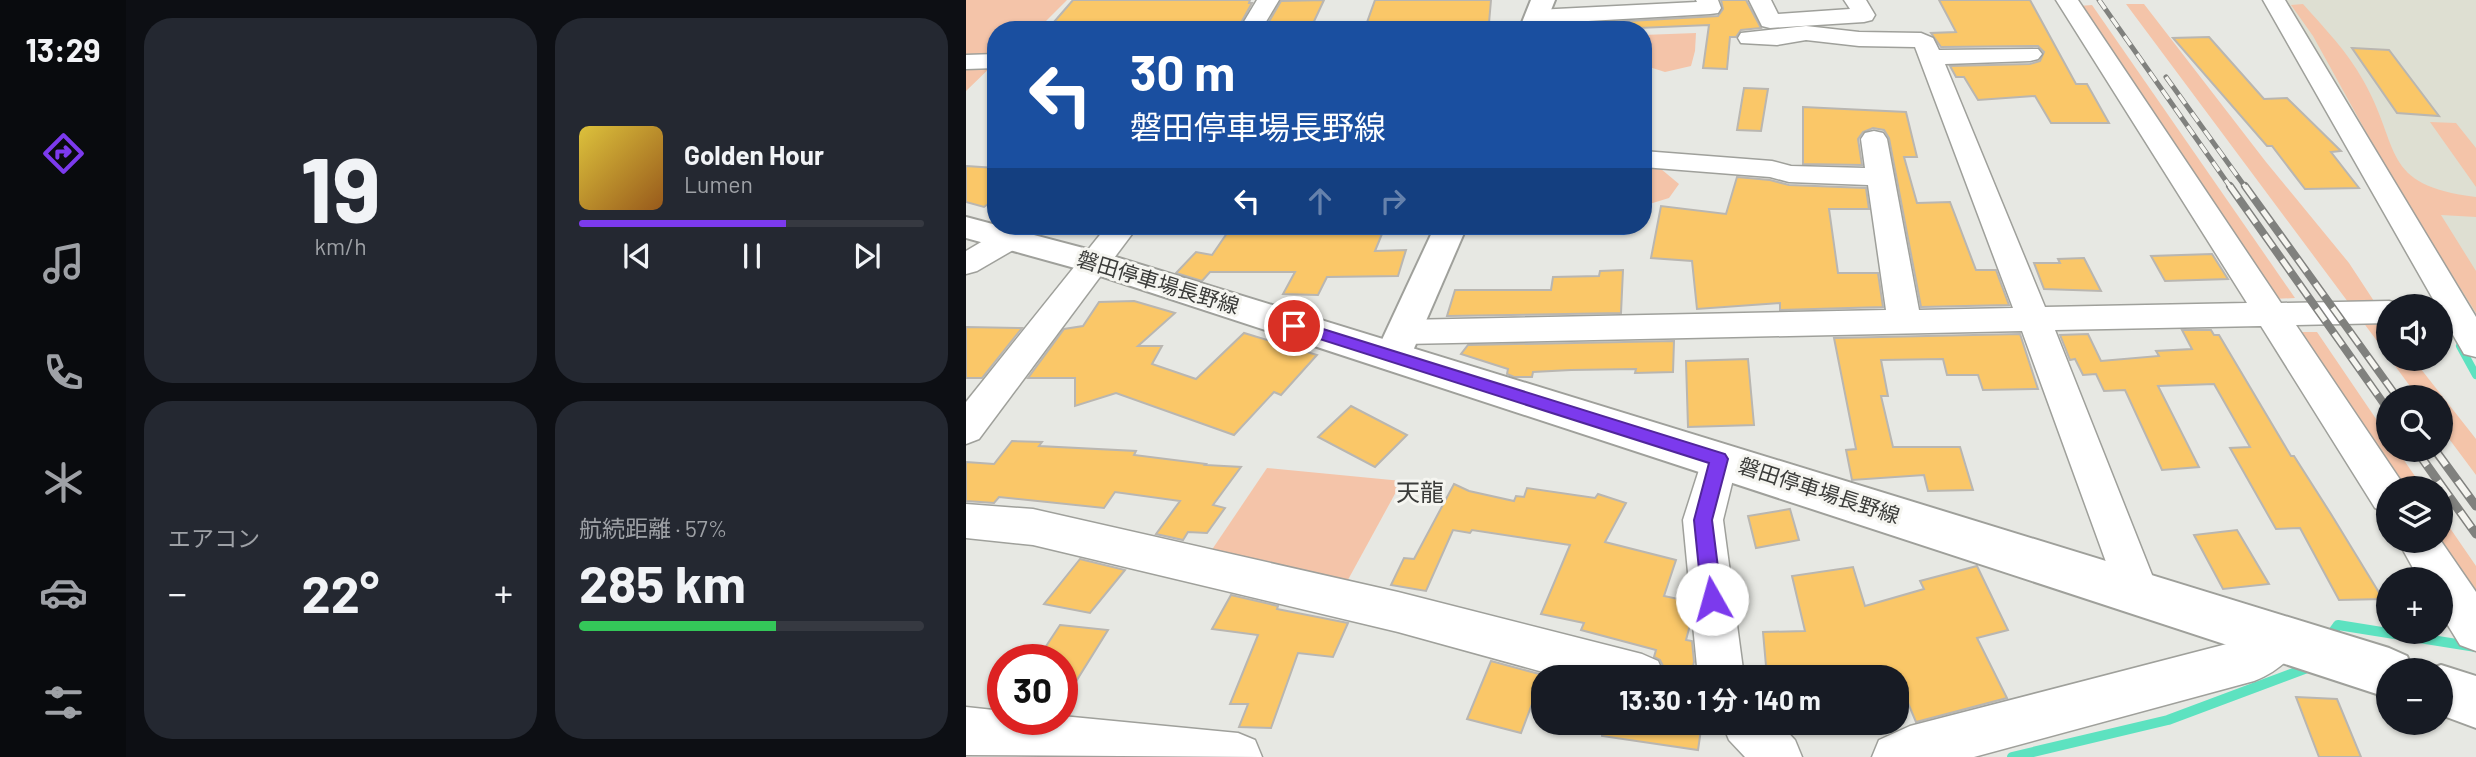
<!DOCTYPE html>
<html lang="ja">
<meta charset="utf-8">
<style>
:root{--surface:#171b24;--page:#242831;--text:#f1f3f6;--muted:#9ea1a6;--line:#363941;--accent:#7c3aed}
body{margin:0;font-family:Barlow,"Noto Sans JP",sans-serif;background:var(--page);color:var(--text);height:100vh;display:flex;flex-direction:column;font-size:26px;white-space:nowrap}
*{box-sizing:border-box;margin:0}
p{font-size:23px;color:var(--muted)}
.icon{flex:none;width:38px;height:38px;fill:none;stroke:currentColor;stroke-width:2;stroke-linecap:round;stroke-linejoin:round}
.map{position:relative;flex:1;overflow:hidden}
.sheet{display:flex;flex-direction:column;gap:18px;padding:18px;background:#0d0f14;width:840px}
.sheet>*{flex:none}
.hud{position:absolute;left:21px;top:21px;width:665px;height:214px;border-radius:28px;box-shadow:0 2px 5px #0004;background:#1a4fa0;color:#fff;overflow:hidden}
.tools{position:absolute;left:1410px;top:294px;display:grid;gap:14px}
.tools a{display:grid;place-items:center;width:77px;height:77px;border-radius:50%;background:var(--surface);box-shadow:0 2px 5px #0004;font-size:35px}
.speed{position:absolute;left:21px;top:644px;display:flex;gap:14px;font-size:35px;font-weight:700;text-align:center}
.speed>*{display:grid;place-content:center;width:91px;height:91px;border-radius:50%;background:var(--surface);box-shadow:0 2px 5px #0004;line-height:1}
.speed .limit{border:10px solid #d22;background:#fff;color:#111}
.pin{position:absolute;display:grid;place-items:center;width:60px;height:60px;color:#fff;margin:-30px;border:4px solid #fff;border-radius:50%;box-shadow:0 2px 7px #0007}
.me{position:absolute;width:77px;margin:-38px;rotate:353deg;stroke-linejoin:round;filter:drop-shadow(0 0 5px #0008)}
.turn{display:flex;align-items:center;gap:24px;height:147px;padding:0 28px;font-size:32px}
.turn .icon{width:91px;height:91px;stroke-width:2.5}
.turn b{display:block;font-size:49px;line-height:60px}
.lanes{display:flex;align-items:center;height:66px;padding:0 28px;background:#0003;justify-content:center;gap:35px;direction:ltr}
.lanes .off{opacity:.35}
.big{font-size:52px;font-weight:700;line-height:1.1}
.sheet .tile{flex:1;display:flex;flex-direction:column;justify-content:center;gap:10px;min-width:0;padding:0 24px;border-radius:28px;background:var(--page)}
.sheet .dial{align-items:center;gap:0}
.dial b{font-size:91px;line-height:1}
.song{display:flex;align-items:center;gap:21px}
.cover{width:84px;height:84px;border-radius:10px;background:linear-gradient(135deg,hsl(50 70% 55%),hsl(30 70% 35%))}
.played{height:7px;border-radius:4px;background:linear-gradient(90deg,var(--accent) 60%,var(--line) 60%)}
.keys{display:flex;justify-content:space-around;direction:ltr}
.heat{display:flex;justify-content:space-between;align-items:center;font-size:38px;direction:ltr}
.charge{height:10px;border-radius:5px;background:linear-gradient(90deg,#34c759 57%,var(--line) 0)}
.sheet .tiles{flex:1;display:grid;gap:18px;grid-template-columns:repeat(2,1fr)}
.trip{position:absolute;left:565px;top:665px;width:378px;height:70px;border-radius:28px;background:var(--surface);box-shadow:0 2px 5px #0004;font-weight:700;line-height:70px;text-align:center}
main{display:flex;flex:1;min-height:0}
.dock{display:flex;flex-direction:column;width:126px;justify-content:space-around;align-items:center;background:#090b0e;color:var(--muted)}
.dock .icon{width:49px;height:49px}
.dock .selected{color:var(--accent)}
.dock b{font-size:32px;color:var(--text)}
.map>svg:first-child{display:block}
.built{fill:#dedfd2}
.green{fill:#f4c4a9}
.lines{fill:none;stroke-linecap:round;stroke-linejoin:round}
.stream-far1{stroke:#5de2c0;stroke-width:8}
.stream{stroke:#5de2c0;stroke-width:10}
.building{fill:#fac768;stroke:#b9b6b1;stroke-width:2}
.minor-casing{stroke:#9fa09b;stroke-width:3}
.tertiary-casing{stroke:#9fa09b;stroke-width:4}
.secondary-casing{stroke:#9fa09b;stroke-width:4}
.minor{fill:#fff;fill-rule:evenodd}
.tertiary{fill:#fff;fill-rule:evenodd}
.secondary{fill:#fff;fill-rule:evenodd}
.rail-far2-casing{stroke:#80817e;stroke-width:5}
.rail-far1-casing{stroke:#80817e;stroke-width:8}
.rail-casing{stroke:#80817e;stroke-width:9}
.rail-far2{stroke:#f5f5f0;stroke-width:3.5;stroke-dasharray:11;stroke-linecap:butt}
.rail-far1{stroke:#f5f5f0;stroke-width:5;stroke-dasharray:15;stroke-linecap:butt}
.rail{stroke:#f5f5f0;stroke-width:6;stroke-dasharray:19;stroke-linecap:butt}
.route{fill:#7c3aed;stroke:#51269a;stroke-width:2}
.labels{text-anchor:middle;stroke-width:6;stroke-linejoin:round;paint-order:stroke}
.street-label{font-size:21px;fill:#3b3c3a;stroke:#f5f5f0}
.quarter-label{font-size:24px;fill:#3b3c3a;stroke:#f5f5f0}
</style>
<main>
<nav class="dock">
<b>13:29</b>
<svg class="icon selected" aria-label="directions" viewBox="0 0 24 24"><path d="M12 3l9 9-9 9-9-9zM9 14v-3h6M13 9l2 2-2 2"/></svg>
<svg class="icon" aria-label="music" viewBox="0 0 24 24"><path d="M9 18V5l10-2v13"/><circle cx="6" cy="18" r="3"/><circle cx="16" cy="16" r="3"/></svg>
<svg class="icon" aria-label="phone" viewBox="0 0 24 24"><path d="M5 4h4l2 5-3 2q2 4 5 5l2-3 5 2v4C11 20 4 13 5 4z"/></svg>
<svg class="icon" aria-label="climate" viewBox="0 0 24 24"><path d="M12 3v18M4 7l16 10M4 17L20 7"/></svg>
<svg class="icon" aria-label="car" viewBox="0 0 24 24"><path d="M5 17H2v-5l4-1 3-4h7l3 4 3 1v5h-3M9 17h6M6 11h13"/><circle cx="7" cy="17" r="2"/><circle cx="17" cy="17" r="2"/></svg>
<svg class="icon" aria-label="filters" viewBox="0 0 24 24"><path d="M4 7h16M4 17h16"/><circle cx="9" cy="7" r="2"/><circle cx="15" cy="17" r="2"/></svg>
</nav>
<section class="sheet">
<div class="tiles">
<div class="tile dial"><b>19</b><p>km/h</p></div>
<div class="tile">
<div class="song"><i class="cover"></i><div><b>Golden Hour</b><p>Lumen</p></div></div>
<div class="played"></div>
<div class="keys"><svg class="icon" aria-label="previous" viewBox="0 0 24 24"><path d="M18 5L8 12l10 7zM5 5v14"/></svg><svg class="icon" aria-label="pause" viewBox="0 0 24 24"><path d="M8 5v14M16 5v14"/></svg><svg class="icon" aria-label="next" viewBox="0 0 24 24"><path d="M6 5l10 7-10 7zM19 5v14"/></svg></div>
</div>
<div class="tile"><p>エアコン</p>
<div class="heat"><a>−</a><b class="big">22°</b><a>+</a></div>
</div>
<div class="tile"><p>航続距離 · 57%</p><b class="big">285 km</b><div class="charge"></div></div>
</div>
</section>
<div class="map">
<svg width="1510" height="757" viewBox="0 0 1510 757">
<rect width="100%" height="100%" fill="#e7e8e3"/>
<!-- built -->
<path class="built" d="M 1317,0 L 1510,0 L 1510,317 Z"/>
<!-- green -->
<g class="green">
<path d="M 0,0 L 101,0 L 71,30 L 30,30 L 30,62 L 0,91 Z"/>
<path d="M 1160,4 L 1178,4 L 1300,162 L 1383,263 L 1423,324 L 1423,357 Z"/>
<path d="M 1337,4 C 1359,29 1381,51 1397,80 C 1436,148 1413,185 1510,197 L 1510,217 L 1475,215 L 1510,271 L 1510,313 L 1431,188 L 1347,36 L 1325,5 Z"/>
<path d="M 1126,5 L 1329,298 L 1306,299 L 1113,6 Z"/>
<path d="M 730,33 L 729,51 L 725,66 L 699,72 L 677,65 L 677,35 Z"/>
<path d="M 1464,122 L 1490,123 L 1510,148 L 1510,187 Z"/>
<path d="M 677,159 L 689,164 L 713,184 L 703,198 L 677,206 Z"/>
<path d="M 1328,332 L 1351,332 L 1423,438 L 1423,450 L 1431,450 L 1457,488 L 1434,488 Z"/>
<path d="M 1424,359 L 1447,359 L 1510,439 L 1510,475 L 1475,428 L 1475,397 L 1452,397 Z"/>
<path d="M 301,468 L 436,481 L 372,598 L 235,566 Z"/>
<path d="M 1475,515 L 1510,566 L 1510,600 L 1470,541 L 1475,541 Z"/>
</g>
<g class="lines">
<!-- stream-far1 -->
<path class="stream-far1" d="M 1494,346 L 1510,375"/>
<!-- stream -->
<g class="stream">
<path d="M 1362,639 L 1372,625 L 1510,647"/>
<path d="M 1046,757 L 1202,720 L 1341,668 L 1344,664"/>
</g>
</g>
<!-- building -->
<g class="building">
<path d="M 107,0 L 284,0 L 283,3 L 286,3 L 271,30 L 81,30 Z"/>
<path d="M 358,0 L 344,30 L 298,30 L 315,1 Z"/>
<path d="M 409,0 L 525,0 L 523,23 L 399,28 Z"/>
<path d="M 755,0 L 780,0 L 795,28 L 775,30 L 770,37 L 764,37 L 761,69 L 737,68 L 743,25 L 625,30 L 626,23 L 752,16 L 757,9 Z"/>
<path d="M 973,0 L 1064,0 L 1110,84 L 1121,84 L 1143,123 L 1085,123 L 1069,96 L 1012,100 L 998,77 L 990,77 L 984,66 L 1064,64 L 1074,61 L 1078,52 L 1072,46 L 975,47 L 965,33 L 990,32 Z"/>
<path d="M 1243,37 L 1298,99 L 1321,98 L 1375,151 L 1365,152 L 1393,188 L 1339,189 L 1306,146 L 1301,146 L 1207,38 Z"/>
<path d="M 1386,48 L 1423,50 L 1473,116 L 1431,113 Z"/>
<path d="M 778,88 L 802,89 L 795,131 L 771,130 Z"/>
<path d="M 837,107 L 940,112 L 951,157 L 938,157 L 951,203 L 984,202 L 1010,270 L 1030,270 L 1043,305 L 955,307 L 923,138 L 918,130 L 907,128 L 897,132 L 892,139 L 896,165 L 837,164 Z"/>
<path d="M 0,166 L 30,168 L 30,198 L 18,207 L 0,202 Z"/>
<path d="M 771,177 L 804,180 L 823,185 L 900,188 L 903,209 L 863,209 L 872,273 L 912,273 L 917,307 L 814,310 L 814,303 L 731,309 L 726,261 L 685,258 L 695,206 L 760,214 Z"/>
<path d="M 266,226 L 298,226 L 295,230 L 418,229 L 409,251 L 440,250 L 432,276 L 361,277 L 352,295 L 317,294 L 329,272 L 244,272 L 236,281 L 210,273 L 230,252 L 246,255 Z"/>
<path d="M 1246,254 L 1262,279 L 1199,281 L 1185,256 Z"/>
<path d="M 1118,258 L 1135,291 L 1078,289 L 1068,263 L 1094,263 L 1092,259 Z"/>
<path d="M 657,270 L 655,313 L 481,316 L 489,290 L 585,290 L 587,277 L 633,276 L 634,271 Z"/>
<path d="M 168,301 L 209,313 L 172,346 L 196,346 L 186,364 L 230,379 L 278,333 L 351,355 L 315,395 L 308,392 L 268,435 L 150,393 L 109,406 L 109,378 L 62,378 L 98,329 L 117,326 L 133,302 Z"/>
<path d="M 0,327 L 56,328 L 16,378 L 0,378 Z"/>
<path d="M 1216,330 L 1245,330 L 1248,335 L 1253,335 L 1325,456 L 1328,456 L 1365,514 L 1417,599 L 1373,600 L 1334,528 L 1310,529 L 1264,448 L 1284,447 L 1248,384 L 1192,386 L 1233,467 L 1196,470 L 1159,390 L 1138,391 L 1130,374 L 1117,375 L 1109,359 L 1104,360 L 1094,335 L 1122,334 L 1135,361 L 1193,356 L 1190,351 L 1226,349 Z"/>
<path d="M 1054,334 L 1072,389 L 1017,390 L 1012,375 L 981,375 L 977,359 L 915,360 L 922,396 L 915,396 L 927,447 L 994,447 L 1007,490 L 962,491 L 958,475 L 886,480 L 880,450 L 890,449 L 868,338 Z"/>
<path d="M 708,341 L 707,372 L 669,373 L 670,369 L 605,370 L 567,372 L 566,377 L 548,377 L 541,374 L 542,369 L 495,354 L 502,345 Z"/>
<path d="M 782,359 L 788,425 L 722,427 L 720,361 Z"/>
<path d="M 385,406 L 441,435 L 409,467 L 352,437 Z"/>
<path d="M 46,441 L 76,442 L 73,446 L 170,451 L 168,455 L 240,464 L 239,465 L 275,467 L 247,505 L 259,508 L 241,533 L 222,532 L 217,540 L 190,534 L 214,501 L 149,492 L 138,508 L 33,497 L 28,503 L 0,501 L 0,462 L 28,464 Z"/>
<path d="M 488,484 L 503,491 L 548,501 L 550,496 L 558,497 L 561,488 L 629,498 L 632,494 L 660,503 L 639,542 L 710,560 L 698,596 L 722,601 L 724,625 L 720,640 L 726,641 L 728,662 L 725,674 L 698,668 L 694,660 L 688,657 L 690,650 L 615,630 L 618,623 L 575,614 L 604,545 L 506,530 L 504,533 L 487,530 L 460,591 L 425,585 L 438,558 L 448,559 Z"/>
<path d="M 824,509 L 833,540 L 790,548 L 782,516 Z"/>
<path d="M 1271,530 L 1303,584 L 1257,589 L 1228,535 Z"/>
<path d="M 114,559 L 159,570 L 124,613 L 78,604 Z"/>
<path d="M 1011,566 L 1042,630 L 1011,638 L 1041,698 L 950,722 L 931,677 L 801,677 L 797,632 L 839,631 L 826,576 L 887,567 L 899,606 L 958,589 L 954,581 Z"/>
<path d="M 265,595 L 312,606 L 311,609 L 382,623 L 367,657 L 332,653 L 305,728 L 273,727 L 282,704 L 264,704 L 292,635 L 246,629 Z"/>
<path d="M 94,625 L 142,630 L 96,704 L 96,660 L 71,660 Z"/>
<path d="M 525,661 L 577,675 L 555,733 L 501,719 Z"/>
<path d="M 1330,697 L 1371,699 L 1395,757 L 1353,757 Z"/>
<path d="M 637,723 L 736,723 L 732,750 L 636,736 Z"/>
</g>
<g class="lines">
<defs>
<g id="minor">
<path d="M 291,0 L 313,0 L 295,30 L 273,30 Z"/>
<path d="M 730,0 L 752,0 L 755,8 L 752,13 L 744,14 L 570,24 L 562,22 L 559,17 L 562,12 L 570,10 L 731,2 Z"/>
<path d="M 783,0 L 805,0 L 812,14 L 884,9 L 878,0 L 900,0 L 909,15 L 906,20 L 898,22 L 804,28 L 796,26 Z"/>
<path d="M 1090,0 L 1112,0 L 1315,303 L 1423,301 L 1435,304 L 1436,306 L 1423,306 L 1423,323 L 1330,325 L 1437,484 L 1439,488 L 1423,488 L 1423,513 L 1409,508 L 1295,326 L 1089,330 L 1194,595 L 1188,609 L 1173,615 L 1158,609 L 1152,595 L 1056,331 L 438,344 L 426,340 L 421,332 L 426,324 L 438,320 L 920,310 L 902,185 L 823,182 L 804,177 L 677,167 L 677,151 L 806,161 L 825,166 L 899,168 L 895,139 L 899,133 L 908,131 L 917,133 L 921,139 L 953,310 L 1047,308 L 949,47 L 893,46 L 840,40 L 811,45 L 775,43 L 772,38 L 775,33 L 840,26 L 893,32 L 955,33 L 967,38 L 973,50 L 1072,49 L 1076,54 L 1072,59 L 1064,61 L 979,64 L 1079,307 L 1281,303 Z"/>
<path d="M 1297,0 L 1319,0 L 1510,317 L 1510,357 L 1498,354 L 1475,314 L 1475,306 L 1471,306 Z"/>
<path d="M 30,54 L 30,68 L 0,69 L 0,55 Z"/>
<path d="M 141,226 L 172,226 L 13,439 L 0,444 L 0,402 Z"/>
<path d="M 43,229 L 54,232 L 58,239 L 54,246 L 11,271 L 0,274 L 0,251 L 32,232 Z"/>
<path d="M 753,443 L 766,448 L 772,459 L 757,520 L 778,677 L 732,677 L 717,520 L 740,448 Z"/>
<path d="M 0,504 L 67,509 L 432,592 L 676,654 L 692,661 L 699,677 L 595,677 L 432,632 L 67,545 L 0,538 Z"/>
<path d="M 1432,541 L 1475,541 L 1510,592 L 1510,651 L 1494,645 L 1475,614 L 1475,579 L 1453,579 Z"/>
<path d="M 1314,617 L 1330,623 L 1336,638 C 1327,659 1310,672 1288,681 L 1008,757 L 906,757 L 913,740 L 944,726 L 1276,640 L 1298,623 Z"/>
<path d="M 0,707 L 37,711 L 37,719 L 96,719 L 96,716 L 272,733 L 289,740 L 296,757 L 0,755 Z"/>
<path d="M 756,723 L 813,723 L 829,740 L 836,757 L 779,757 L 763,740 Z"/>
</g>
<g id="tertiary">
<path d="M 565,0 L 589,0 L 577,30 L 553,30 Z"/>
<path d="M 469,226 L 501,226 L 440,367 L 427,371 L 414,367 L 408,357 Z"/>
</g>
<g id="secondary">
<path d="M 0,217 L 140,254 L 1423,648 L 1441,656 L 1447,670 L 1423,670 L 1423,698 L 116,270 L 0,238 Z"/>
<path d="M 1475,665 L 1510,676 L 1510,728 L 1475,715 L 1475,670 L 1461,670 Z"/>
</g>
</defs>
<!-- minor casing -->
<use href="#minor" class="minor-casing"/>
<!-- tertiary casing -->
<use href="#tertiary" class="tertiary-casing"/>
<!-- secondary casing -->
<use href="#secondary" class="secondary-casing"/>
<!-- minor -->
<use href="#minor" class="minor"/>
<!-- tertiary -->
<use href="#tertiary" class="tertiary"/>
<!-- secondary -->
<use href="#secondary" class="secondary"/>
<defs>
<g id="rail-far2">
<path d="M 1133,0 L 1265,188"/>
<path d="M 1200,77 L 1280,188"/>
</g>
<g id="rail-far1">
<path d="M 1264,186 L 1423,411"/>
<path d="M 1279,186 L 1431,397"/>
</g>
<g id="rail">
<path d="M 1450,450 L 1510,534"/>
<path d="M 1469,450 L 1510,506"/>
</g>
</defs>
<!-- rail-far2 casing -->
<use href="#rail-far2" class="rail-far2-casing"/>
<!-- rail-far1 casing -->
<use href="#rail-far1" class="rail-far1-casing"/>
<!-- rail casing -->
<use href="#rail" class="rail-casing"/>
<!-- rail-far2 -->
<use href="#rail-far2" class="rail-far2"/>
<!-- rail-far1 -->
<use href="#rail-far1" class="rail-far1"/>
<!-- rail -->
<use href="#rail" class="rail"/>
</g>
<!-- route -->
<path class="route" d="M 328,320 L 759,454 L 762,459 L 746,520 L 756,599 L 753,605 L 746,608 L 739,605 L 736,599 L 728,520 L 743,463 L 322,329 L 320,326 L 322,322 Z"/>
<g class="labels">
<!-- street labels -->
<g class="street-label">
<text transform="translate(192 283) rotate(17)" y="7">磐田停車場長野線</text>
<text transform="translate(853 491) rotate(18)" y="7">磐田停車場長野線</text>
</g>
<!-- quarter labels -->
<g class="quarter-label">
<text x="454" y="501">天龍</text>
</g>
</g>
</svg>
<div class="tools">
<a><svg class="icon" aria-label="sound" viewBox="0 0 24 24"><path d="M4 9h4l5-4v14l-5-4H4zM17 9q2 3 0 6"/></svg></a>
<a><svg class="icon" aria-label="search" viewBox="0 0 24 24"><circle cx="10" cy="10" r="6"/><path d="M15 15l6 6"/></svg></a>
<a><svg class="icon" aria-label="layers" viewBox="0 0 24 24"><path d="M12 4l9 5-9 5-9-5zM3 14l9 5 9-5"/></svg></a>
<a>+</a>
<a>−</a>
</div>
<div class="speed"><div class="limit">30</div></div>
<div class="pin" style="left:328px;top:326px;background:#d93025"><svg class="icon" aria-label="arrive" viewBox="0 0 24 24"><path d="M6 21V4h12l-3 4 3 4H6"/></svg></div>
<svg class="me" style="left:746px;top:599px" viewBox="-20 -20 40 40"><circle r="19" fill="#fff"/><path d="M0-13L10 11 0 6-10 11z" fill="#7c3aed"/></svg>
<div class="trip">13:30 · 1 分 · 140 m</div>
<div class="hud">
<div class="turn"><svg class="icon" aria-label="left" viewBox="0 0 24 24"><path d="M17 20v-9H6M10 6l-5 5 5 5"/></svg><div><b>30 m</b>磐田停車場長野線</div></div>
<div class="lanes"><svg class="icon" aria-label="left" viewBox="0 0 24 24"><path d="M17 20v-9H6M10 6l-5 5 5 5"/></svg><svg class="icon off" aria-label="ahead" viewBox="0 0 24 24"><path d="M12 20V5M6 11l6-6 6 6"/></svg><svg class="icon off" aria-label="right" viewBox="0 0 24 24"><path d="M7 20v-9h11M14 6l5 5-5 5"/></svg></div>
</div>
</div>
</main>
